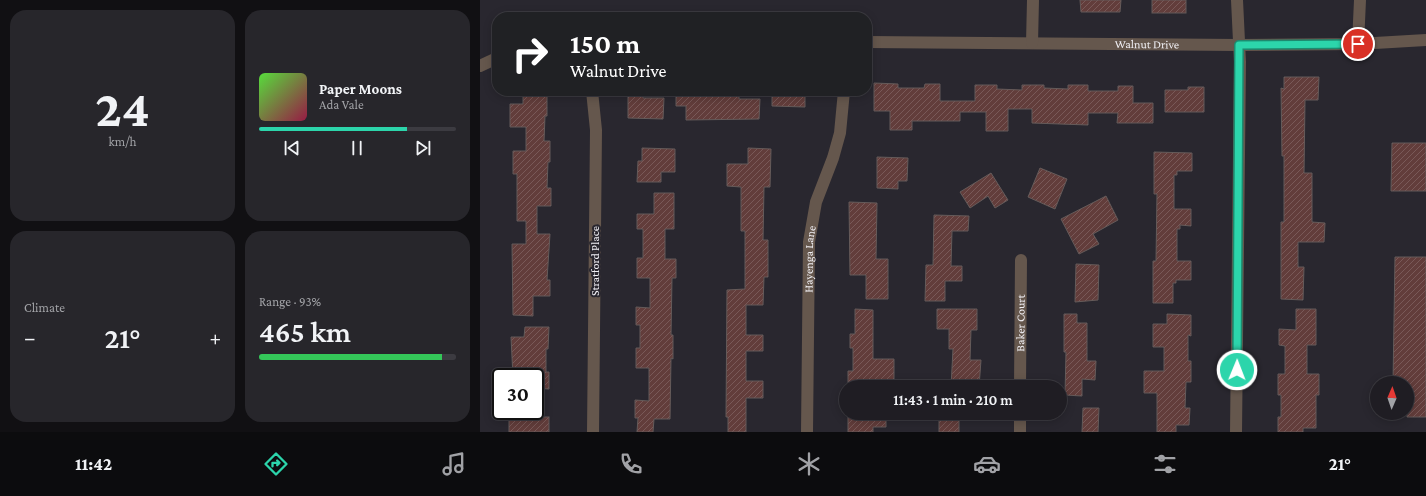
<!DOCTYPE html>
<meta charset="utf-8">
<style>
:root{--surface:#1f1d23;--page:#27262b;--text:#f1f3f6;--muted:#a1a2a6;--line:#3c3b41;--accent:#2cd5ab}
body{margin:0;font-family:"Crimson Pro",serif;background:var(--page);color:var(--text);height:100vh;display:flex;flex-direction:column;font-size:15px;white-space:nowrap}
*{box-sizing:border-box;margin:0}
p{font-size:13px;color:var(--muted)}
.icon{flex:none;width:22px;height:22px;fill:none;stroke:currentColor;stroke-width:2;stroke-linecap:round;stroke-linejoin:round}
.map{position:relative;flex:1;overflow:hidden}
.panel{display:flex;flex-direction:column;gap:10px;padding:10px;background:#111013;width:480px}
.panel>*{flex:none}
.banner{position:absolute;left:12px;top:12px;width:380px;height:84px;border-radius:16px;box-shadow:0 2px 10px #0003,0 0 0 1px var(--line);background:#202124;color:#fff;overflow:hidden}
.needle{width:26px;rotate:2deg}
.controls{position:absolute;left:890px;top:376px;display:grid;gap:8px}
.controls a{display:grid;place-items:center;width:44px;height:44px;border-radius:50%;background:var(--surface);box-shadow:0 2px 10px #0003,0 0 0 1px var(--line);font-size:20px}
.speed{position:absolute;left:12px;top:368px;display:flex;gap:8px;font-size:20px;font-weight:700;text-align:center}
.speed>*{display:grid;place-content:center;width:52px;height:52px;border-radius:50%;background:var(--surface);box-shadow:0 2px 10px #0003,0 0 0 1px var(--line);line-height:1}
.speed .limit{border:2px solid #111;border-radius:6px;background:#fff;color:#111}
.pin{position:absolute;display:grid;place-items:center;width:34px;height:34px;color:#fff;margin:-17px;border:2px solid #fff;border-radius:50%;box-shadow:0 1px 4px #0007}
.me{position:absolute;width:44px;margin:-22px;rotate:1deg;stroke-linejoin:round;filter:drop-shadow(0 0 3px #0008)}
.turn{display:flex;align-items:center;gap:14px;height:84px;padding:0 12px;font-size:18px}
.turn .icon{width:52px;height:52px;stroke-width:2.5}
.turn b{display:block;font-size:28px;line-height:34px}
.big{font-size:30px;font-weight:600;line-height:1.1}
.panel .card{flex:1;display:flex;flex-direction:column;justify-content:center;gap:6px;min-width:0;padding:0 14px;border-radius:16px;background:var(--page)}
.panel .dial{align-items:center;gap:0}
.dial b{font-size:52px;line-height:1}
.song{display:flex;align-items:center;gap:12px}
.cover{width:48px;height:48px;border-radius:6px;background:linear-gradient(135deg,hsl(110 70% 55%),hsl(340 70% 35%))}
.played{height:4px;border-radius:2px;background:linear-gradient(90deg,var(--accent) 75%,var(--line) 75%)}
.keys{display:flex;justify-content:space-around;direction:ltr}
.heat{display:flex;justify-content:space-between;align-items:center;font-size:22px;direction:ltr}
.charge{height:6px;border-radius:3px;background:linear-gradient(90deg,#34c759 93%,var(--line) 0)}
.panel .tiles{flex:1;display:grid;gap:10px;grid-template-columns:repeat(2,1fr)}
.trip{position:absolute;left:359px;top:380px;width:228px;height:40px;border-radius:20px;background:var(--surface);box-shadow:0 2px 10px #0003,0 0 0 1px var(--line);font-weight:600;line-height:40px;text-align:center}
.menu{display:flex;height:64px;justify-content:space-around;align-items:center;background:#0c0c0e;color:var(--muted)}
.menu .icon{width:28px;height:28px}
.menu .selected{color:var(--accent)}
.menu b{font-size:18px;color:var(--text)}
main{display:flex;flex:1;min-height:0}
.map>svg:first-child{display:block}
.building{fill:url(#building-hatch);stroke:#655b5a}
.lines{fill:none;stroke-linecap:round;stroke-linejoin:round}
.minor{stroke:#65574d;stroke-width:12}
.route-casing{stroke:#1d8a6f;stroke-width:10}
.route{stroke:#2cd5ab;stroke-width:7}
.labels{text-anchor:middle;stroke-width:4;stroke-linejoin:round;paint-order:stroke}
.street-label{font-size:12px;fill:#f0eff4;stroke:#29272f}
</style>
<main>
<section class="panel">
<div class="tiles">
<div class="card dial"><b>24</b><p>km/h</p></div>
<div class="card">
<div class="song"><i class="cover"></i><div><b>Paper Moons</b><p>Ada Vale</p></div></div>
<div class="played"></div>
<div class="keys"><svg class="icon" aria-label="previous" viewBox="0 0 24 24"><path d="M18 5L8 12l10 7zM5 5v14"/></svg><svg class="icon" aria-label="pause" viewBox="0 0 24 24"><path d="M8 5v14M16 5v14"/></svg><svg class="icon" aria-label="next" viewBox="0 0 24 24"><path d="M6 5l10 7-10 7zM19 5v14"/></svg></div>
</div>
<div class="card"><p>Climate</p>
<div class="heat"><a>−</a><b class="big">21°</b><a>+</a></div>
</div>
<div class="card"><p>Range · 93%</p><b class="big">465 km</b><div class="charge"></div></div>
</div>
</section>
<div class="map">
<svg width="946" height="432" viewBox="0 0 946 432">
<defs>
<pattern id="building-hatch" width="6" height="6" patternUnits="userSpaceOnUse"><rect width="6" height="6" fill="#623d3b"/><path d="M-1 1l2-2M0 6l6-6M5 7l2-2" fill="none" stroke="#795958"/></pattern>
</defs>
<rect width="100%" height="100%" fill="#29272f"/>
<!-- building -->
<g class="building">
<path d="M 600,0 L 641,0 L 640,12 L 601,12 Z"/>
<rect x="672" y="0" width="34" height="13"/>
<path d="M 804,77 L 839,77 L 838,100 L 825,100 L 824,173 L 832,173 L 832,222 L 845,223 L 844,242 L 818,242 L 818,267 L 824,267 L 823,300 L 801,299 L 801,222 L 804,222 L 804,156 L 802,156 L 801,88 L 804,89 Z"/>
<path d="M 394,83 L 418,84 L 418,88 L 444,88 L 445,84 L 460,84 L 460,101 L 495,101 L 495,85 L 517,85 L 517,89 L 542,90 L 542,85 L 564,85 L 564,88 L 588,89 L 588,85 L 608,85 L 608,91 L 638,91 L 638,86 L 653,86 L 653,103 L 673,103 L 673,123 L 637,123 L 638,113 L 608,113 L 608,125 L 552,123 L 552,109 L 528,109 L 528,131 L 506,131 L 506,112 L 480,112 L 480,121 L 432,121 L 432,130 L 410,130 L 410,111 L 394,111 Z"/>
<path d="M 708,87 L 724,87 L 724,112 L 685,112 L 685,90 L 708,90 Z"/>
<path d="M 148,91 L 163,91 L 163,98 L 184,98 L 183,119 L 148,118 Z"/>
<path d="M 196,91 L 259,91 L 259,99 L 280,99 L 279,119 L 206,120 L 206,106 L 196,106 Z"/>
<path d="M 292,91 L 325,91 L 325,107 L 292,106 Z"/>
<path d="M 43,94 L 67,94 L 67,116 L 65,116 L 64,141 L 70,141 L 70,162 L 68,162 L 67,188 L 71,188 L 71,206 L 57,206 L 57,234 L 70,234 L 67,280 L 70,280 L 70,296 L 53,296 L 53,316 L 33,315 L 32,244 L 46,244 L 46,221 L 37,221 L 37,174 L 33,174 L 33,151 L 46,151 L 46,127 L 30,127 L 30,104 L 43,104 Z"/>
<path d="M 912,143 L 946,143 L 946,191 L 911,191 Z"/>
<path d="M 162,148 L 195,149 L 195,172 L 181,172 L 181,182 L 157,182 L 158,161 L 162,161 Z"/>
<path d="M 268,148 L 291,149 L 290,187 L 284,187 L 283,240 L 288,240 L 288,277 L 284,277 L 283,305 L 266,305 L 266,335 L 283,335 L 283,351 L 266,351 L 266,381 L 283,381 L 283,398 L 266,398 L 266,432 L 248,432 L 248,417 L 246,417 L 247,290 L 265,289 L 265,231 L 261,231 L 261,187 L 247,186 L 247,164 L 268,164 Z"/>
<path d="M 674,152 L 712,153 L 712,171 L 697,171 L 697,175 L 694,175 L 694,209 L 711,209 L 711,226 L 700,225 L 700,229 L 697,229 L 697,261 L 711,261 L 711,280 L 696,280 L 696,283 L 693,283 L 693,303 L 673,303 L 673,261 L 676,261 L 677,194 L 674,194 Z"/>
<path d="M 397,157 L 428,158 L 427,181 L 418,181 L 418,189 L 397,188 Z"/>
<path d="M 560,168 L 587,179 L 575,209 L 548,197 Z"/>
<path d="M 511,173 L 528,200 L 515,208 L 508,196 L 490,208 L 480,192 Z"/>
<path d="M 174,193 L 194,193 L 194,229 L 185,229 L 185,259 L 196,259 L 196,278 L 192,278 L 191,335 L 193,335 L 193,359 L 191,358 L 190,419 L 174,419 L 173,432 L 157,432 L 158,418 L 155,418 L 155,400 L 169,401 L 169,368 L 156,368 L 156,348 L 160,348 L 160,325 L 156,325 L 156,307 L 170,308 L 170,278 L 157,278 L 157,258 L 163,258 L 163,229 L 157,229 L 157,214 L 174,214 Z"/>
<path d="M 626,196 L 638,220 L 613,234 L 619,244 L 599,254 L 581,219 Z"/>
<path d="M 369,202 L 397,203 L 396,259 L 408,259 L 408,299 L 386,299 L 386,275 L 370,275 Z"/>
<path d="M 454,215 L 489,216 L 488,231 L 472,231 L 471,266 L 482,266 L 482,281 L 465,281 L 465,301 L 445,301 L 446,265 L 453,265 Z"/>
<path d="M 915,257 L 946,257 L 946,417 L 927,417 L 927,383 L 913,383 Z"/>
<path d="M 596,264 L 619,265 L 618,300 L 595,302 Z"/>
<path d="M 375,309 L 393,310 L 393,359 L 414,359 L 414,381 L 395,381 L 395,387 L 368,387 L 368,371 L 373,371 L 373,348 L 370,348 L 370,334 L 375,334 Z"/>
<path d="M 457,309 L 497,309 L 497,330 L 491,330 L 490,360 L 501,360 L 499,387 L 471,387 L 473,349 L 469,349 L 469,329 L 457,329 Z"/>
<path d="M 816,309 L 836,309 L 836,345 L 827,345 L 827,374 L 839,374 L 839,395 L 836,395 L 836,428 L 823,428 L 823,432 L 798,432 L 798,417 L 801,417 L 801,395 L 798,395 L 798,374 L 805,374 L 805,346 L 799,345 L 799,329 L 816,330 Z"/>
<path d="M 584,314 L 597,314 L 597,323 L 607,323 L 607,361 L 616,361 L 615,380 L 602,379 L 602,396 L 585,395 L 586,352 L 584,352 Z"/>
<path d="M 687,314 L 711,315 L 711,336 L 708,335 L 708,361 L 711,361 L 711,382 L 706,382 L 705,408 L 710,408 L 709,425 L 696,425 L 696,432 L 677,432 L 677,393 L 664,393 L 664,371 L 684,371 L 684,347 L 673,347 L 673,324 L 687,324 Z"/>
<path d="M 45,327 L 69,327 L 68,349 L 66,349 L 66,372 L 69,372 L 69,389 L 55,388 L 55,377 L 33,377 L 31,337 L 44,337 Z"/>
<path d="M 603,408 L 619,408 L 618,432 L 602,432 Z"/>
<path d="M 371,413 L 406,413 L 406,427 L 393,427 L 393,432 L 368,432 L 368,417 L 371,416 Z"/>
<rect x="459" y="413" width="20" height="19"/>
<rect x="29" y="417" width="40" height="15"/>
</g>
<g class="lines">
<!-- minor -->
<g class="minor">
<path id="s1" d="M 387,42 L 759,45 L 878,44 L 946,40"/>
<path d="M 552,43 L 553,0"/>
<path d="M 878,44 L 880,0"/>
<path d="M 0,66 L 17,58"/>
<path d="M 112,91 L 116,130 L 113,432"/>
<path id="s2" d="M 540,387 L 541,260"/>
<path id="s3" d="M 327,432 L 329,242 L 336,202 L 353,158 L 360,133 L 364,91"/>
<path d="M 540,432 L 540,413"/>
<path d="M 756,432 L 760,62 L 757,0"/>
</g>
</g>
<g class="lines">
<defs>
<path id="route" d="M 757,370 L 759,45 L 878,44"/>
</defs>
<!-- route casing -->
<use href="#route" class="route-casing"/>
<!-- route -->
<use href="#route" class="route"/>
</g>
<g class="labels">
<!-- street labels -->
<g class="street-label">
<text dy="4" stroke="none"><textPath href="#s1" startOffset="280">Walnut Drive</textPath></text>
<text dy="4" stroke="none"><textPath href="#s3" startOffset="173">Hayenga Lane</textPath></text>
<text transform="translate(115 261) rotate(-90)" y="4">Stratford Place</text>
<text dy="4" stroke="none"><textPath href="#s2" startOffset="64">Baker Court</textPath></text>
</g>
</g>
</svg>
<div class="controls">
<a><svg class="needle" viewBox="-14 -14 28 28"><path d="M0-13l5 13h-10z" fill="#e53935"/><path d="M0 13l5-13h-10z" fill="#a1a2a6"/></svg></a>
</div>
<div class="speed"><div class="limit">30</div></div>
<div class="pin" style="left:878px;top:44px;background:#d93025"><svg class="icon" aria-label="arrive" viewBox="0 0 24 24"><path d="M6 21V4h12l-3 4 3 4H6"/></svg></div>
<svg class="me" style="left:757px;top:370px" viewBox="-20 -20 40 40"><circle r="17" fill="#2cd5ab" stroke="#fff" stroke-width="3"/><path d="M0-11L8 9 0 5-8 9z" fill="#fff"/></svg>
<div class="trip">11:43 · 1 min · 210 m</div>
<div class="banner">
<div class="turn"><svg class="icon" aria-label="right" viewBox="0 0 24 24"><path d="M7 20v-9h11M14 6l5 5-5 5"/></svg><div><b>150 m</b>Walnut Drive</div></div>
</div>
</div>
</main>
<nav class="menu">
<b>11:42</b>
<svg class="icon selected" aria-label="directions" viewBox="0 0 24 24"><path d="M12 3l9 9-9 9-9-9zM9 14v-3h6M13 9l2 2-2 2"/></svg>
<svg class="icon" aria-label="music" viewBox="0 0 24 24"><path d="M9 18V5l10-2v13"/><circle cx="6" cy="18" r="3"/><circle cx="16" cy="16" r="3"/></svg>
<svg class="icon" aria-label="phone" viewBox="0 0 24 24"><path d="M5 4h4l2 5-3 2q2 4 5 5l2-3 5 2v4C11 20 4 13 5 4z"/></svg>
<svg class="icon" aria-label="climate" viewBox="0 0 24 24"><path d="M12 3v18M4 7l16 10M4 17L20 7"/></svg>
<svg class="icon" aria-label="car" viewBox="0 0 24 24"><path d="M5 17H2v-5l4-1 3-4h7l3 4 3 1v5h-3M9 17h6M6 11h13"/><circle cx="7" cy="17" r="2"/><circle cx="17" cy="17" r="2"/></svg>
<svg class="icon" aria-label="filters" viewBox="0 0 24 24"><path d="M4 7h16M4 17h16"/><circle cx="9" cy="7" r="2"/><circle cx="15" cy="17" r="2"/></svg>
<b>21°</b>
</nav>
